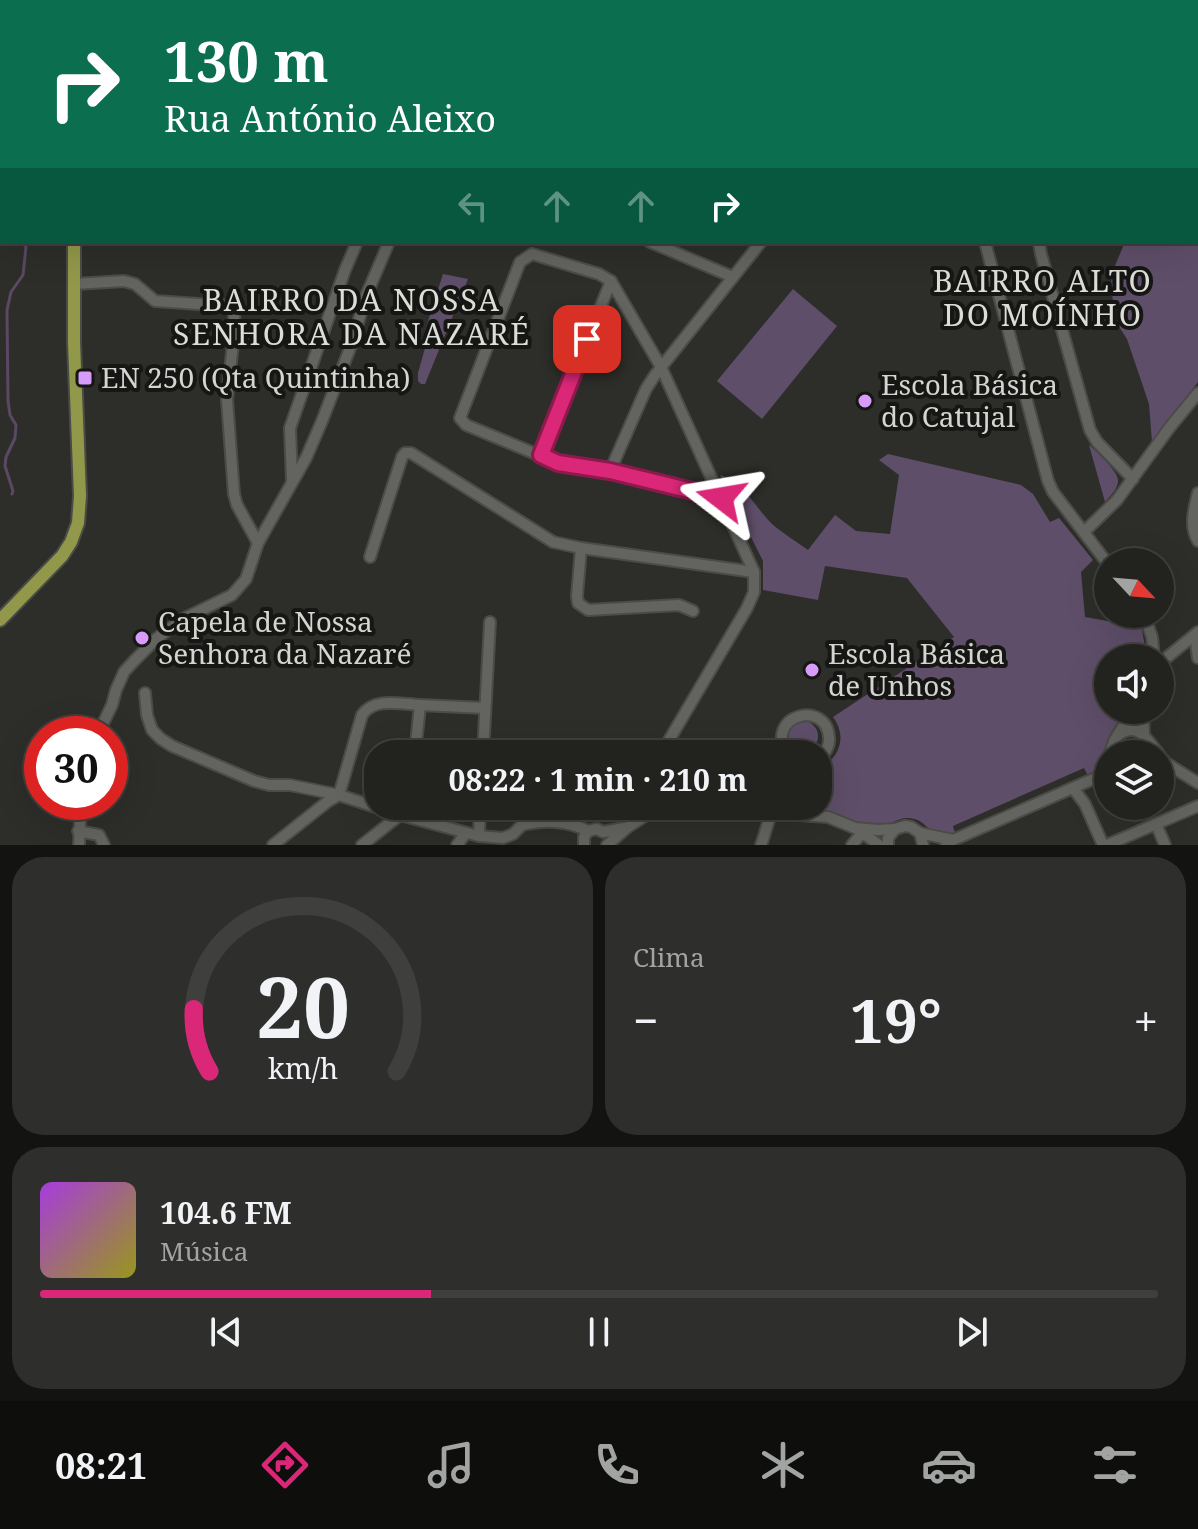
<!DOCTYPE html>
<html lang="pt">
<meta charset="utf-8">
<style>
:root{--surface:#22221f;--page:#2e2f2c;--text:#f1f3f6;--muted:#a2a4a4;--line:#3f3f3d;--accent:#db2777}
body{margin:0;font-family:"Noto Serif",serif;background:var(--page);color:var(--text);height:100vh;display:flex;flex-direction:column;font-size:30px;white-space:nowrap}
*{box-sizing:border-box;margin:0}
p{font-size:26px;color:var(--muted)}
.icon{flex:none;width:44px;height:44px;fill:none;stroke:currentColor;stroke-width:2;stroke-linecap:round;stroke-linejoin:round}
.map{position:relative;height:845px;overflow:hidden}
.side{display:flex;flex-direction:column;gap:12px;padding:12px;background:#131311;flex:1}
.side>*{flex:none}
.top-card{position:absolute;left:0px;top:0px;width:1198px;height:244px;box-shadow:0 8px 32px #0002,0 0 0 2px var(--line);background:#0b6e4f;color:#fff;overflow:hidden}
.needle{width:52px;rotate:116deg}
.controls{position:absolute;left:1094px;top:548px;display:grid;gap:16px}
.controls a{display:grid;place-items:center;width:80px;height:80px;border-radius:50%;background:var(--surface);box-shadow:0 8px 32px #0002,0 0 0 2px var(--line);font-size:40px}
.speed{position:absolute;left:24px;top:716px;display:flex;gap:16px;font-size:40px;font-weight:700;text-align:center}
.speed>*{display:grid;place-content:center;width:104px;height:104px;border-radius:50%;background:var(--surface);box-shadow:0 8px 32px #0002,0 0 0 2px var(--line);line-height:1}
.speed .limit{border:12px solid #d22;background:#fff;color:#111}
.pin{position:absolute;display:grid;place-items:center;width:68px;height:68px;color:#fff;margin:-34px;border-radius:16px;box-shadow:0 4px 12px #0006}
.me{position:absolute;width:88px;margin:-44px;rotate:284deg;stroke-linejoin:round;filter:drop-shadow(0 0 6px #0008)}
.turn{display:flex;align-items:center;gap:28px;height:168px;padding:0 32px;font-size:36px}
.turn .icon{width:104px;height:104px;stroke-width:2.5}
.turn b{display:block;font-size:56px;line-height:68px}
.lanes{display:flex;align-items:center;height:76px;padding:0 32px;background:#0003;justify-content:center;gap:40px;direction:ltr}
.lanes .off{opacity:.35}
.big{font-size:60px;font-weight:700;line-height:1.1}
.side .widget{flex:1;display:flex;flex-direction:column;justify-content:center;gap:12px;min-width:0;padding:0 28px;border-radius:32px;background:var(--page)}
.side .dial{align-items:center;gap:0}
.dial svg{height:208px;overflow:visible;fill:none;stroke:var(--line);stroke-width:7;stroke-linecap:round;text-anchor:middle}
.dial text{fill:var(--text);stroke:none}
.song{display:flex;align-items:center;gap:24px}
.cover{width:96px;height:96px;border-radius:12px;background:linear-gradient(135deg,hsl(280 70% 55%),hsl(60 70% 35%))}
.played{height:8px;border-radius:4px;background:linear-gradient(90deg,var(--accent) 35%,var(--line) 35%)}
.keys{display:flex;justify-content:space-around;direction:ltr}
.heat{display:flex;justify-content:space-between;align-items:center;font-size:44px;direction:ltr}
.side .tiles{flex:1;display:grid;gap:12px;grid-template-columns:1fr 1fr}
.widget:last-child{grid-column:span 2}
.trip{position:absolute;left:364px;top:740px;width:468px;height:80px;border-radius:32px;background:var(--surface);box-shadow:0 8px 32px #0002,0 0 0 2px var(--line);font-weight:700;line-height:80px;text-align:center}
.tab-bar{display:flex;height:128px;justify-content:space-around;align-items:center;background:#0e0e0c;color:var(--muted)}
.tab-bar .icon{width:56px;height:56px}
.tab-bar .active{color:var(--accent)}
.tab-bar b{font-size:36px;color:var(--text)}
.map>svg:first-child{display:block}
.green{fill:#5f4e69}
.lines{fill:none;stroke-linecap:round;stroke-linejoin:round}
.stream{stroke:#5b4863;stroke-width:3}
.minor-casing{stroke:#4b4b47;stroke-width:14}
.major-casing{stroke:#4b4b47;stroke-width:16}
.minor{stroke:#63645f;stroke-width:10}
.major{stroke:#929849;stroke-width:12}
.route-casing{stroke:#8e194d;stroke-width:20}
.route{stroke:#db2777;stroke-width:14}
.poi-dot{fill:#d79bf9;stroke:#161614;stroke-width:3}
.labels{text-anchor:middle;stroke-width:8;stroke-linejoin:round;paint-order:stroke}
.poi-label{font-size:28px;fill:#d4d4d1;stroke:#161614;text-anchor:start}
.neighbourhood-label{font-size:30px;letter-spacing:2px;fill:#dcddd7;stroke:#161614}
</style>
<div class="map">
<svg width="1198" height="845" viewBox="0 0 1198 845">
<rect width="100%" height="100%" fill="#2d2e29"/>
<!-- green -->
<g class="green">
<path d="M 396,0 L 917,0 L 917,2 L 395,2 Z"/>
<path d="M 1175,0 L 1198,0 L 1198,382 L 1152,442 L 1149,404 L 1127,339 L 1114,319 L 1111,275 L 1125,242 L 1196,242 L 1196,2 L 1175,2 Z"/>
<path d="M 443,274 L 468,279 L 425,384 L 421,384 L 418,381 L 418,373 L 425,348 L 421,343 Z"/>
<path d="M 793,289 L 837,326 L 762,419 L 717,381 Z"/>
<path d="M 1089,445 C 1095,450 1118,471 1118,480 C 1119,488 1109,497 1105,502 Z"/>
<path d="M 888,454 L 1021,485 L 1033,494 L 1050,522 L 1059,518 L 1093,560 L 1081,572 L 1085,617 L 1113,622 L 1122,614 L 1136,614 L 1142,630 L 1147,658 L 1108,658 L 1108,710 L 1127,710 C 1122,720 1113,727 1109,737 C 1100,755 1111,761 1088,776 L 1084,768 L 953,826 L 955,833 C 923,838 931,820 909,818 C 898,817 890,826 879,826 C 857,827 844,813 824,810 C 812,809 798,812 787,806 L 818,806 L 818,770 C 839,759 848,737 833,717 L 954,637 L 907,578 L 825,566 L 818,600 L 763,590 L 763,561 L 720,475 C 743,481 755,507 771,523 C 782,533 796,541 808,550 L 835,515 L 856,531 L 890,534 L 899,475 L 879,460 Z"/>
<circle cx="803" cy="736" r="15"/>
</g>
<g class="lines">
<!-- stream -->
<g class="stream">
<path d="M 93,2 L 94,0"/>
<path d="M 0,167 L 2,159"/>
<path d="M 0,218 L 2,220"/>
<path d="M 12,494 L 13,491 L 5,466 L 6,457 L 15,438 L 16,425 L 10,415 L 8,401 L 7,310 L 11,292 L 23,275 L 26,247 L 22,242"/>
</g>
<defs>
<g id="minor">
<path d="M 1003,0 L 1006,2"/>
<path d="M 1166,2 L 1167,0"/>
<path d="M 650,242 L 733,277"/>
<path d="M 985,242 L 1048,481 L 1053,492 L 1108,564"/>
<path d="M 1039,242 L 1041,254 L 1090,430 L 1097,442 L 1133,479"/>
<path d="M 74,284 L 124,281 L 135,284 L 155,301 L 228,306 L 233,308 L 235,324 L 227,400 L 234,494 L 237,505 L 258,543"/>
<path d="M 541,455 L 611,281"/>
<path d="M 610,471 L 646,389 L 655,375 L 761,242"/>
<path d="M 292,480 L 290,428 L 345,270 L 357,242"/>
<path d="M 1198,493 C 1194,509 1189,526 1198,541"/>
<path d="M 1084,532 L 1117,500 L 1170,427 L 1198,393"/>
<path d="M 581,548 L 577,596 L 578,603 L 588,610 L 679,605 L 693,611"/>
<path d="M 370,557 L 402,457 L 405,453 L 411,453 L 553,542 L 581,548 L 754,572"/>
<path d="M 1144,614 L 1152,637 L 1154,658"/>
<path d="M 1195,635 L 1198,658"/>
<path d="M 1160,663 L 1198,632"/>
<path d="M 145,693 L 147,715 L 152,730 L 161,739 L 172,746 L 254,781 L 269,785 L 290,785 L 339,795 L 400,815 L 479,836 L 503,838 L 513,834 L 522,825 C 545,820 566,820 588,831"/>
<path d="M 1143,710 L 1144,735"/>
<path d="M 98,734 L 112,705 L 116,690 L 124,672 L 134,661 L 156,639 L 181,620 L 232,595 L 246,579 L 258,543 L 306,458 L 322,421 L 352,343 L 366,296 L 389,242"/>
<path d="M 1118,735 C 1139,721 1146,739 1159,754"/>
<path d="M 415,754 L 420,705 L 485,708"/>
<path d="M 483,754 L 490,622"/>
<path d="M 566,754 L 665,747"/>
<path d="M 664,754 L 665,747 L 747,608 L 754,592 L 754,572 L 661,367 L 611,281 L 599,274 L 532,254 L 520,262 L 460,418 L 466,425 L 558,463 L 610,471 L 721,498"/>
<path d="M 787,754 C 764,715 826,699 829,737 C 830,747 825,753 818,759"/>
<path d="M 1110,754 L 1114,741 L 1133,710"/>
<path d="M 1160,756 L 1166,763 L 1198,783"/>
<path d="M 110,765 L 121,771"/>
<path d="M 1073,788 L 1085,804 L 1103,845"/>
<path d="M 1156,824 L 1165,845"/>
<path d="M 522,825 L 523,806"/>
<path d="M 857,829 L 879,845"/>
<path d="M 78,831 L 99,835 L 104,845"/>
<path d="M 588,831 L 597,829 L 603,832 L 624,828"/>
<path d="M 920,833 L 953,840"/>
<path d="M 479,836 L 480,806"/>
<path d="M 79,845 L 81,802"/>
<path d="M 273,845 L 327,802 L 339,795 L 362,715 C 374,697 400,704 420,705"/>
<path d="M 362,845 L 400,815"/>
<path d="M 457,845 L 466,833"/>
<path d="M 584,845 L 584,837 L 588,831"/>
<path d="M 607,845 L 628,827 L 651,812 L 771,813 L 828,817 L 855,828 L 878,830 L 895,829 L 905,826 L 911,827 L 920,833 L 923,845"/>
<path d="M 761,845 C 766,832 768,818 775,806"/>
<path d="M 852,845 L 862,833"/>
<path d="M 888,845 L 888,838 L 895,829"/>
<path d="M 946,845 L 953,840 L 1098,777 L 1108,775"/>
<path d="M 1107,845 L 1198,806"/>
</g>
<g id="major">
<path d="M 166,2 L 167,0"/>
<path d="M 0,620 L 62,556 L 71,542 L 78,523 L 80,496 L 74,343 L 74,242"/>
</g>
</defs>
<!-- minor casing -->
<use href="#minor" class="minor-casing"/>
<!-- major casing -->
<use href="#major" class="major-casing"/>
<!-- minor -->
<use href="#minor" class="minor"/>
<!-- major -->
<use href="#major" class="major"/>
</g>
<g class="lines">
<defs>
<path id="route" d="M 587,339 L 541,455 L 558,463 L 610,471 L 721,498"/>
</defs>
<!-- route casing -->
<use href="#route" class="route-casing"/>
<!-- route -->
<use href="#route" class="route"/>
</g>
<!-- markers -->
<g class="poi-dot">
<rect x="77" y="370" width="16" height="16" rx="4"/>
<circle cx="865" cy="401" r="8"/>
<circle cx="142" cy="638" r="8"/>
<circle cx="812" cy="670" r="8"/>
</g>
<g class="labels">
<!-- poi labels -->
<g class="poi-label">
<text x="101" y="388">EN 250 (Qta Quintinha)</text>
<text x="881" y="395">Escola Básica<tspan x="881" dy="32">do Catujal</tspan></text>
<text x="158" y="632">Capela de Nossa<tspan x="158" dy="32">Senhora da Nazaré</tspan></text>
<text x="828" y="664">Escola Básica<tspan x="828" dy="32">de Unhos</tspan></text>
</g>
<!-- neighbourhood labels -->
<g class="neighbourhood-label">
<text x="1043" y="292">BAIRRO ALTO<tspan x="1043" dy="34">DO MOÍNHO</tspan></text>
<text x="352" y="311">BAIRRO DA NOSSA<tspan x="352" dy="34">SENHORA DA NAZARÉ</tspan></text>
</g>
</g>
</svg>
<div class="controls">
<a><svg class="needle" viewBox="-14 -14 28 28"><path d="M0-13l5 13h-10z" fill="#e53935"/><path d="M0 13l5-13h-10z" fill="#a2a4a4"/></svg></a>
<a><svg class="icon" aria-label="sound" viewBox="0 0 24 24"><path d="M4 9h4l5-4v14l-5-4H4zM17 9q2 3 0 6"/></svg></a>
<a><svg class="icon" aria-label="layers" viewBox="0 0 24 24"><path d="M12 4l9 5-9 5-9-5zM3 14l9 5 9-5"/></svg></a>
</div>
<div class="speed"><div class="limit">30</div></div>
<div class="pin" style="left:587px;top:339px;background:#d93025"><svg class="icon" aria-label="arrive" viewBox="0 0 24 24"><path d="M6 21V4h12l-3 4 3 4H6"/></svg></div>
<svg class="me" style="left:721px;top:498px" viewBox="-20 -20 40 40"><path d="M0-17L14 15 0 8-14 15z" fill="#db2777" stroke="#fff" stroke-width="4"/></svg>
<div class="trip">08:22 · 1 min · 210 m</div>
<div class="top-card">
<div class="turn"><svg class="icon" aria-label="right" viewBox="0 0 24 24"><path d="M7 20v-9h11M14 6l5 5-5 5"/></svg><div><b>130 m</b>Rua António Aleixo</div></div>
<div class="lanes"><svg class="icon off" aria-label="left" viewBox="0 0 24 24"><path d="M17 20v-9H6M10 6l-5 5 5 5"/></svg><svg class="icon off" aria-label="ahead" viewBox="0 0 24 24"><path d="M12 20V5M6 11l6-6 6 6"/></svg><svg class="icon off" aria-label="ahead" viewBox="0 0 24 24"><path d="M12 20V5M6 11l6-6 6 6"/></svg><svg class="icon" aria-label="right" viewBox="0 0 24 24"><path d="M7 20v-9h11M14 6l5 5-5 5"/></svg></div>
</div>
</div>
<section class="side">
<div class="tiles">
<div class="widget dial"><svg viewBox="0 0 100 80">
<path d="M14 69A42 42 0 1 1 86 69"/>
<path d="M14 69A42 42 0 0 1 8 45" stroke="#db2777"/>
<text x="50" y="56" font-size="32" font-weight="700">20</text>
<text x="50" y="72" font-size="11">km/h</text>
</svg></div>
<div class="widget"><p>Clima</p>
<div class="heat"><a>−</a><b class="big">19°</b><a>+</a></div>
</div>
<div class="widget">
<div class="song"><i class="cover"></i><div><b>104.6 FM</b><p>Música</p></div></div>
<div class="played"></div>
<div class="keys"><svg class="icon" aria-label="previous" viewBox="0 0 24 24"><path d="M18 5L8 12l10 7zM5 5v14"/></svg><svg class="icon" aria-label="pause" viewBox="0 0 24 24"><path d="M8 5v14M16 5v14"/></svg><svg class="icon" aria-label="next" viewBox="0 0 24 24"><path d="M6 5l10 7-10 7zM19 5v14"/></svg></div>
</div>
</div>
</section>
<nav class="tab-bar">
<b>08:21</b>
<svg class="icon active" aria-label="directions" viewBox="0 0 24 24"><path d="M12 3l9 9-9 9-9-9zM9 14v-3h6M13 9l2 2-2 2"/></svg>
<svg class="icon" aria-label="music" viewBox="0 0 24 24"><path d="M9 18V5l10-2v13"/><circle cx="6" cy="18" r="3"/><circle cx="16" cy="16" r="3"/></svg>
<svg class="icon" aria-label="phone" viewBox="0 0 24 24"><path d="M5 4h4l2 5-3 2q2 4 5 5l2-3 5 2v4C11 20 4 13 5 4z"/></svg>
<svg class="icon" aria-label="climate" viewBox="0 0 24 24"><path d="M12 3v18M4 7l16 10M4 17L20 7"/></svg>
<svg class="icon" aria-label="car" viewBox="0 0 24 24"><path d="M5 17H2v-5l4-1 3-4h7l3 4 3 1v5h-3M9 17h6M6 11h13"/><circle cx="7" cy="17" r="2"/><circle cx="17" cy="17" r="2"/></svg>
<svg class="icon" aria-label="filters" viewBox="0 0 24 24"><path d="M4 7h16M4 17h16"/><circle cx="9" cy="7" r="2"/><circle cx="15" cy="17" r="2"/></svg>
</nav>
